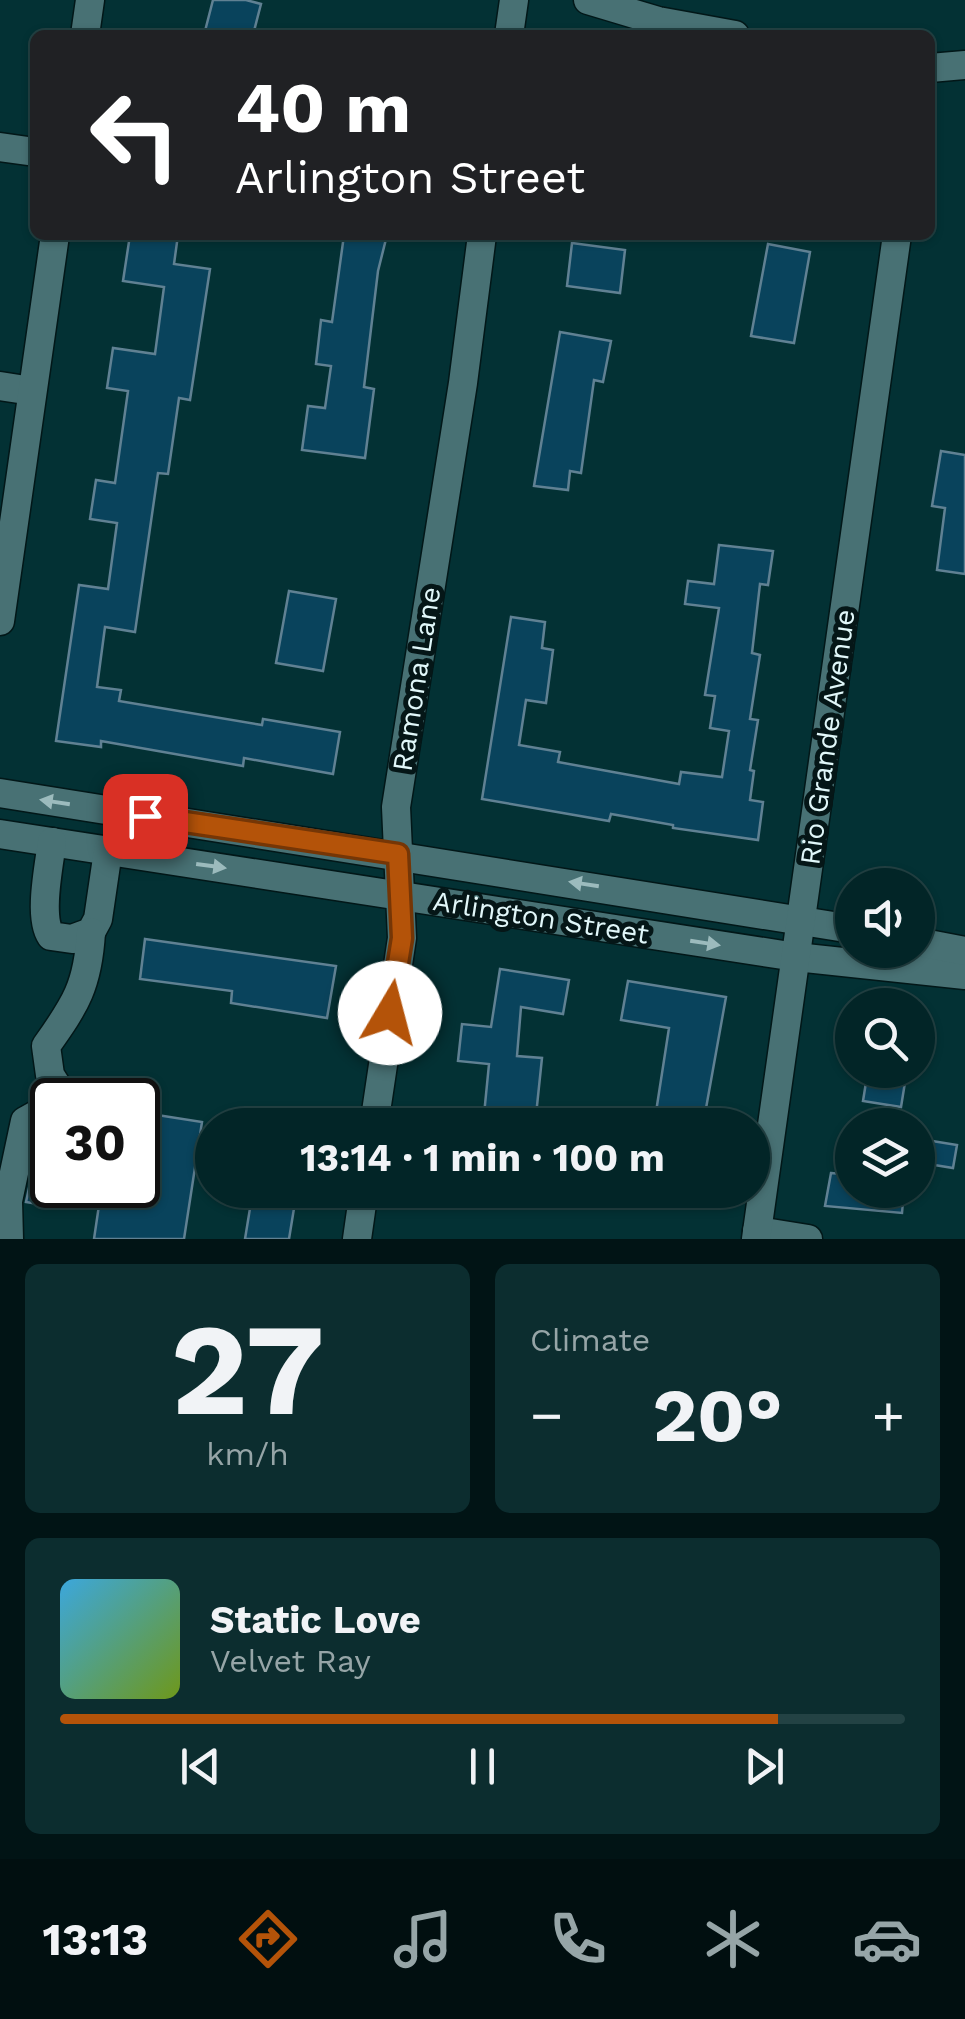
<!DOCTYPE html>
<meta charset="utf-8">
<style>
:root{--surface:#022527;--page:#0c2d2f;--text:#f1f3f6;--muted:#96a5a7;--line:#234244;--accent:#b45309}
body{margin:0;font-family:"Work Sans",sans-serif;background:var(--page);color:var(--text);height:100vh;display:flex;flex-direction:column;font-size:38px;white-space:nowrap}
*{box-sizing:border-box;margin:0}
p{font-size:32px;color:var(--muted)}
.icon{flex:none;width:55px;height:55px;fill:none;stroke:currentColor;stroke-width:2;stroke-linecap:round;stroke-linejoin:round}
.map{position:relative;height:1239px;overflow:hidden}
.sheet{display:flex;flex-direction:column;gap:25px;padding:25px;background:#011415;flex:1}
.sheet>*{flex:none}
.banner{position:absolute;left:30px;top:30px;width:905px;height:210px;border-radius:15px;box-shadow:0 2px 8px #0004,0 0 0 2px var(--line);background:#202124;color:#fff;overflow:hidden}
.buttons{position:absolute;left:835px;top:868px;display:grid;gap:20px}
.buttons a{display:grid;place-items:center;width:100px;height:100px;border-radius:50%;background:var(--surface);box-shadow:0 2px 8px #0004,0 0 0 2px var(--line);font-size:50px}
.speed{position:absolute;left:30px;top:1078px;display:flex;gap:20px;font-size:50px;font-weight:700;text-align:center}
.speed>*{display:grid;place-content:center;width:130px;height:130px;border-radius:50%;background:var(--surface);box-shadow:0 2px 8px #0004,0 0 0 2px var(--line);line-height:1}
.speed .limit{border:5px solid #111;border-radius:15px;background:#fff;color:#111}
.pin{position:absolute;display:grid;place-items:center;width:85px;height:85px;color:#fff;margin:-42px;border-radius:20px;box-shadow:0 5px 15px #0006}
.me{position:absolute;width:110px;margin:-55px;rotate:8deg;stroke-linejoin:round;filter:drop-shadow(0 0 8px #0008)}
.turn{display:flex;align-items:center;gap:35px;height:210px;padding:0 40px;font-size:45px}
.turn .icon{width:130px;height:130px;stroke-width:2.5}
.turn b{display:block;font-size:70px;line-height:85px}
.big{font-size:75px;font-weight:700;line-height:1.1}
.sheet .widget{flex:1;display:flex;flex-direction:column;justify-content:center;gap:15px;min-width:0;padding:0 35px;border-radius:15px;background:var(--page)}
.sheet .dial{align-items:center;gap:0}
.dial b{font-size:130px;line-height:1}
.song{display:flex;align-items:center;gap:30px}
.cover{width:120px;height:120px;border-radius:15px;background:linear-gradient(135deg,hsl(200 70% 55%),hsl(80 70% 35%))}
.played{height:10px;border-radius:5px;background:linear-gradient(90deg,var(--accent) 85%,var(--line) 85%)}
.keys{display:flex;justify-content:space-around;direction:ltr}
.heat{display:flex;justify-content:space-between;align-items:center;font-size:55px;direction:ltr}
.sheet .tiles{flex:1;display:grid;gap:25px;grid-template-columns:1fr 1fr}
.widget:last-child{grid-column:span 2}
.trip{position:absolute;left:195px;top:1108px;width:575px;height:100px;border-radius:50px;background:var(--surface);box-shadow:0 2px 8px #0004,0 0 0 2px var(--line);font-weight:700;line-height:100px;text-align:center}
.tabs{display:flex;height:160px;justify-content:space-around;align-items:center;background:#010f10;color:var(--muted)}
.tabs .icon{width:70px;height:70px}
.tabs .current{color:var(--accent)}
.tabs b{font-size:45px;color:var(--text)}
.map>svg:first-child{display:block}
.building{fill:#09435c;stroke:#608193;stroke-width:2.5}
.lines{fill:none;stroke-linecap:round;stroke-linejoin:round}
.minor-casing{stroke:#021718;stroke-width:31}
.minor{stroke:#487174;stroke-width:28}
.oneway{fill:#9cbbbd}
.route-casing{stroke:#753606;stroke-width:25}
.route{stroke:#b45309;stroke-width:18}
.labels{text-anchor:middle;stroke-width:10;stroke-linejoin:round;paint-order:stroke}
.street-label{font-size:28px;fill:#e1f7f9;stroke:#051617}
</style>
<div class="map">
<svg width="965" height="1239" viewBox="0 0 965 1239">
<rect width="100%" height="100%" fill="#033134"/>
<!-- building -->
<g class="building">
<path d="M 213,0 L 246,0 L 261,4 L 253,35 L 204,35 Z"/>
<path d="M 130,235 L 178,235 L 174,264 L 210,269 L 190,400 L 179,398 L 168,474 L 158,473 L 135,632 L 105,627 L 97,687 L 121,690 L 119,701 L 262,725 L 263,719 L 340,732 L 333,774 L 244,758 L 243,766 L 101,741 L 101,747 L 56,741 L 79,585 L 108,589 L 117,523 L 90,519 L 96,480 L 115,483 L 128,391 L 107,388 L 113,348 L 155,354 L 164,287 L 123,281 Z"/>
<path d="M 344,235 L 387,235 L 378,271 L 364,387 L 374,389 L 365,458 L 302,450 L 308,406 L 325,408 L 331,366 L 316,364 L 321,320 L 332,322 Z"/>
<path d="M 572,243 L 625,250 L 620,293 L 567,286 Z"/>
<path d="M 768,244 L 810,252 L 794,343 L 751,336 Z"/>
<path d="M 560,332 L 611,341 L 603,382 L 594,380 L 581,473 L 570,471 L 568,490 L 534,486 Z"/>
<path d="M 941,451 L 965,455 L 965,574 L 937,570 L 945,508 L 932,506 Z"/>
<path d="M 719,545 L 773,551 L 768,585 L 760,584 L 752,653 L 760,655 L 750,719 L 758,720 L 750,770 L 754,771 L 750,800 L 763,802 L 758,840 L 673,828 L 673,825 L 611,814 L 609,821 L 482,799 L 511,617 L 545,622 L 542,648 L 553,650 L 546,703 L 526,700 L 519,745 L 560,752 L 558,762 L 679,784 L 681,772 L 722,777 L 729,731 L 710,728 L 715,696 L 705,695 L 719,608 L 685,604 L 688,581 L 714,584 Z"/>
<path d="M 289,591 L 336,599 L 323,671 L 276,663 Z"/>
<path d="M 145,939 L 336,966 L 327,1018 L 231,1003 L 232,991 L 140,979 Z"/>
<path d="M 500,969 L 569,980 L 563,1014 L 521,1007 L 517,1056 L 542,1058 L 535,1125 L 483,1125 L 489,1064 L 458,1061 L 462,1024 L 491,1027 Z"/>
<path d="M 628,981 L 726,997 L 703,1125 L 654,1125 L 669,1028 L 621,1020 Z"/>
<path d="M 868,1070 L 907,1070 L 901,1107 L 863,1101 Z"/>
<path d="M 138,1112 L 202,1122 L 184,1239 L 94,1239 L 102,1185 L 138,1185 Z"/>
<path d="M 40,1137 L 52,1139 L 52,1183 L 42,1182 L 38,1204 L 26,1202 Z"/>
<path d="M 926,1140 L 957,1145 L 953,1168 L 922,1163 Z"/>
<path d="M 831,1173 L 852,1175 L 852,1190 L 904,1190 L 902,1213 L 825,1206 Z"/>
<path d="M 253,1190 L 297,1190 L 289,1239 L 245,1239 Z"/>
</g>
<g class="lines">
<defs>
<g id="minor">
<path d="M 588,0 L 658,21 L 735,35"/>
<path d="M 85,35 L 90,0"/>
<path d="M 509,35 L 514,0"/>
<path d="M 930,68 L 965,65"/>
<path d="M 0,147 L 35,152"/>
<path d="M 0,386 L 32,391"/>
<path d="M 0,621 L 55,235"/>
<path d="M 0,793 L 852,929"/>
<path d="M 0,834 L 796,957 L 965,975"/>
<path d="M 52,842 C 49,866 38,917 51,936 L 72,939 L 91,932 L 98,919 L 108,851"/>
<path d="M 918,942 L 965,951"/>
<path d="M 59,1100 L 62,1094 L 50,1075 L 46,1046 C 76,1004 88,985 91,932"/>
<path d="M 374,1125 L 402,938 L 396,807 L 463,383 L 482,235"/>
<path d="M 757,1231 L 808,1239"/>
<path d="M 9,1239 L 8,1201 L 25,1121 L 52,1106"/>
<path d="M 357,1239 L 364,1190"/>
<path d="M 756,1239 L 897,235"/>
</g>
</defs>
<!-- minor casing -->
<use href="#minor" class="minor-casing"/>
<!-- minor -->
<use href="#minor" class="minor"/>
</g>
<!-- one-way arrows -->
<defs><path id="oneway-solid" d="M-6-.8H1V-3.2L6.5 0L1 3.2V.8H-6Z" transform="scale(2.5)"/></defs>
<g class="oneway">
<use href="#oneway-solid" transform="translate(55 802) rotate(-171)"/>
<use href="#oneway-solid" transform="translate(211 866) rotate(8)"/>
<use href="#oneway-solid" transform="translate(584 884) rotate(-171)"/>
<use href="#oneway-solid" transform="translate(705 943) rotate(9)"/>
</g>
<g class="lines">
<defs>
<path id="route" d="M 145,816 L 398,854 L 402,938 L 390,1013"/>
</defs>
<!-- route casing -->
<use href="#route" class="route-casing"/>
<!-- route -->
<use href="#route" class="route"/>
</g>
<g class="labels">
<!-- street labels -->
<g class="street-label">
<text transform="translate(416 679) rotate(-81)" y="10">Ramona Lane</text>
<text transform="translate(827 737) rotate(-82)" y="10">Rio Grande Avenue</text>
<text transform="translate(541 917) rotate(9)" y="10">Arlington Street</text>
</g>
</g>
</svg>
<div class="buttons">
<a><svg class="icon" aria-label="sound" viewBox="0 0 24 24"><path d="M4 9h4l5-4v14l-5-4H4zM17 9q2 3 0 6"/></svg></a>
<a><svg class="icon" aria-label="search" viewBox="0 0 24 24"><circle cx="10" cy="10" r="6"/><path d="M15 15l6 6"/></svg></a>
<a><svg class="icon" aria-label="layers" viewBox="0 0 24 24"><path d="M12 4l9 5-9 5-9-5zM3 14l9 5 9-5"/></svg></a>
</div>
<div class="speed"><div class="limit">30</div></div>
<div class="pin" style="left:145px;top:816px;background:#d93025"><svg class="icon" aria-label="arrive" viewBox="0 0 24 24"><path d="M6 21V4h12l-3 4 3 4H6"/></svg></div>
<svg class="me" style="left:390px;top:1013px" viewBox="-20 -20 40 40"><circle r="19" fill="#fff"/><path d="M0-13L10 11 0 6-10 11z" fill="#b45309"/></svg>
<div class="trip">13:14 · 1 min · 100 m</div>
<div class="banner">
<div class="turn"><svg class="icon" aria-label="left" viewBox="0 0 24 24"><path d="M17 20v-9H6M10 6l-5 5 5 5"/></svg><div><b>40 m</b>Arlington Street</div></div>
</div>
</div>
<section class="sheet">
<div class="tiles">
<div class="widget dial"><b>27</b><p>km/h</p></div>
<div class="widget"><p>Climate</p>
<div class="heat"><a>−</a><b class="big">20°</b><a>+</a></div>
</div>
<div class="widget">
<div class="song"><i class="cover"></i><div><b>Static Love</b><p>Velvet Ray</p></div></div>
<div class="played"></div>
<div class="keys"><svg class="icon" aria-label="previous" viewBox="0 0 24 24"><path d="M18 5L8 12l10 7zM5 5v14"/></svg><svg class="icon" aria-label="pause" viewBox="0 0 24 24"><path d="M8 5v14M16 5v14"/></svg><svg class="icon" aria-label="next" viewBox="0 0 24 24"><path d="M6 5l10 7-10 7zM19 5v14"/></svg></div>
</div>
</div>
</section>
<nav class="tabs">
<b>13:13</b>
<svg class="icon current" aria-label="directions" viewBox="0 0 24 24"><path d="M12 3l9 9-9 9-9-9zM9 14v-3h6M13 9l2 2-2 2"/></svg>
<svg class="icon" aria-label="music" viewBox="0 0 24 24"><path d="M9 18V5l10-2v13"/><circle cx="6" cy="18" r="3"/><circle cx="16" cy="16" r="3"/></svg>
<svg class="icon" aria-label="phone" viewBox="0 0 24 24"><path d="M5 4h4l2 5-3 2q2 4 5 5l2-3 5 2v4C11 20 4 13 5 4z"/></svg>
<svg class="icon" aria-label="climate" viewBox="0 0 24 24"><path d="M12 3v18M4 7l16 10M4 17L20 7"/></svg>
<svg class="icon" aria-label="car" viewBox="0 0 24 24"><path d="M5 17H2v-5l4-1 3-4h7l3 4 3 1v5h-3M9 17h6M6 11h13"/><circle cx="7" cy="17" r="2"/><circle cx="17" cy="17" r="2"/></svg>
</nav>
